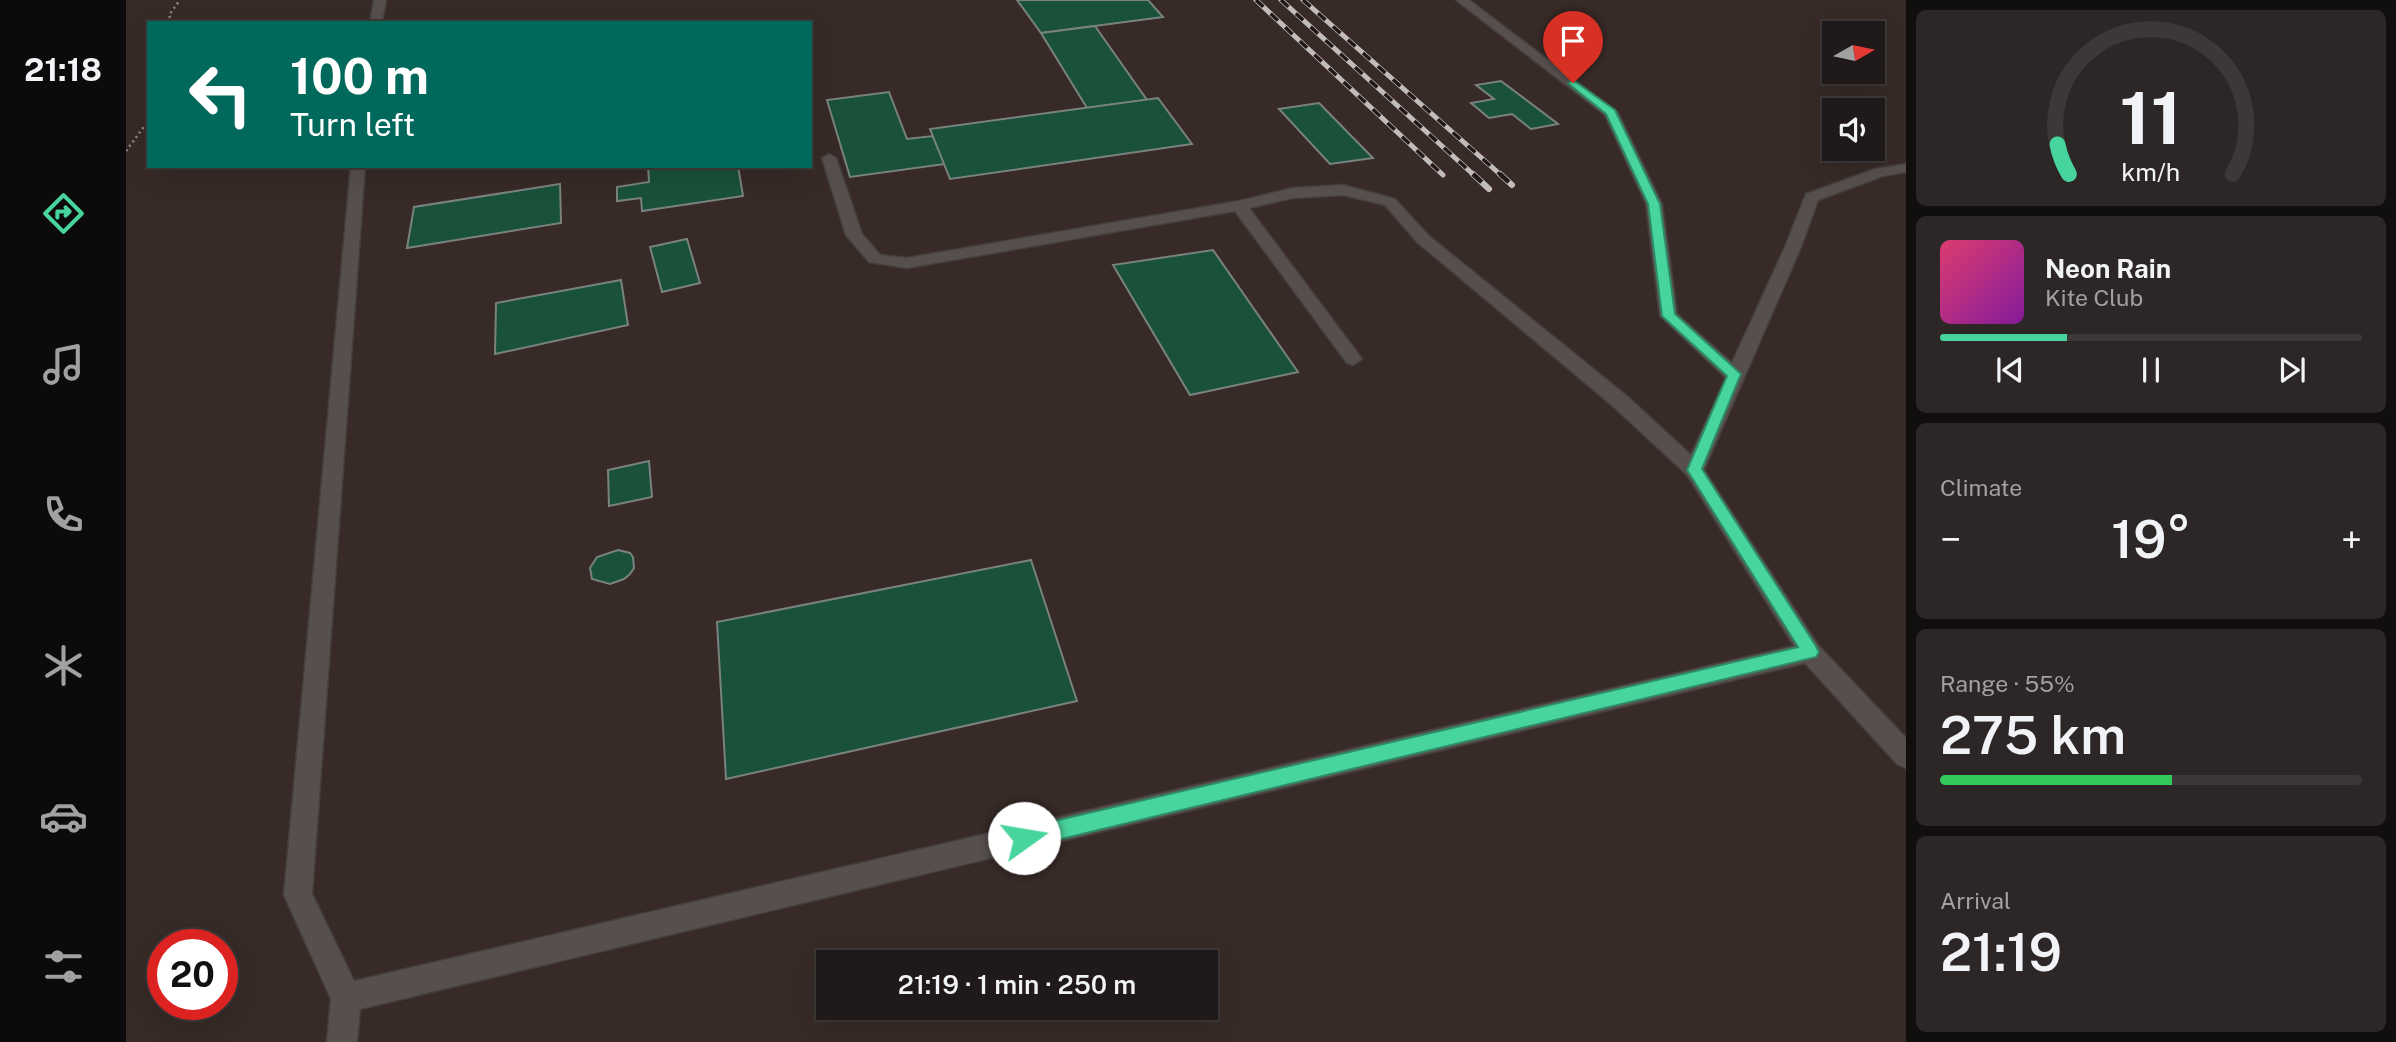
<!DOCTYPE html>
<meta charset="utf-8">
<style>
:root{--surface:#1f1a19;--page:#2c2726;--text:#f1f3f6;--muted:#a1a1a2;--line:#3c3838;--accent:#48d49d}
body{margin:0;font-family:"Public Sans",sans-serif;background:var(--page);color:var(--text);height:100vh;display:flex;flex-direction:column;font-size:26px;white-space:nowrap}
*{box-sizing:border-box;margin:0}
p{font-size:23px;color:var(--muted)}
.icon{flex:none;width:38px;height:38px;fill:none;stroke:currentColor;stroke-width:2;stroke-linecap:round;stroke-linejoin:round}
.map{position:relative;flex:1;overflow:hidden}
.panel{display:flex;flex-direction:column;gap:10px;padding:10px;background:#110e0e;width:490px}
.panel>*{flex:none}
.banner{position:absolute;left:21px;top:21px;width:665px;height:147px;border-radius:0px;box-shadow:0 7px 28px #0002,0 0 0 2px var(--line);background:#00695c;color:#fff;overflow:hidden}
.needle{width:46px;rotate:81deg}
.buttons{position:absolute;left:1696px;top:21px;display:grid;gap:14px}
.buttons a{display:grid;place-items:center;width:63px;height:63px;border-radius:0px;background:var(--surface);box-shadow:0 7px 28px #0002,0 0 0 2px var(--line);font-size:35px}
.speed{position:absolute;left:21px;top:929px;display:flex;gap:14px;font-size:35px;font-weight:700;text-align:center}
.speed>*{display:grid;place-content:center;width:91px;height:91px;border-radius:50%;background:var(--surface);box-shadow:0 7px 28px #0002,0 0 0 2px var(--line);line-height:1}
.speed .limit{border:10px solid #d22;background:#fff;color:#111}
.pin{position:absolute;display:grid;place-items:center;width:60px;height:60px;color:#fff;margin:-72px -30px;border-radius:50% 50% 50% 0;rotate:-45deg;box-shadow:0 0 7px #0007}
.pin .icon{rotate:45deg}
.me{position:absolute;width:77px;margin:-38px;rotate:77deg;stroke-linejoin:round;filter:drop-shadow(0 0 5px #0008)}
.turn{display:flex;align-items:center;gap:24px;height:147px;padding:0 28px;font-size:32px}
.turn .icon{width:91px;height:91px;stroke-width:2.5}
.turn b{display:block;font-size:49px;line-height:60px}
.big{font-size:52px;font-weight:600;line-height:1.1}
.panel .widget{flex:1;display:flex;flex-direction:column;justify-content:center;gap:10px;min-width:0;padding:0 24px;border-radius:10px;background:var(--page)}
.panel .dial{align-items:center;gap:0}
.dial svg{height:182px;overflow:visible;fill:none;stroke:var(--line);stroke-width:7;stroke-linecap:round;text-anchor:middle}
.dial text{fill:var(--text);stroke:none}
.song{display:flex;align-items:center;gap:21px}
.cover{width:84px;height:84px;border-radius:10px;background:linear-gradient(135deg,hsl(340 70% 55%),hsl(290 70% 35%))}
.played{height:7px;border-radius:4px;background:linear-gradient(90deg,var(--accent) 30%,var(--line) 30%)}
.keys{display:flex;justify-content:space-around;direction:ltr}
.heat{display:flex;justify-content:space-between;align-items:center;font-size:38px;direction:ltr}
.charge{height:10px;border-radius:5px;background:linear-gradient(90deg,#34c759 55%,var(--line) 0)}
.trip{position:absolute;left:690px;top:950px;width:402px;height:70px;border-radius:0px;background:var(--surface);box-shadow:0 7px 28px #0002,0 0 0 2px var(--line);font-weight:600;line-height:70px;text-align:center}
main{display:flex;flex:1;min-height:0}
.tab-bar{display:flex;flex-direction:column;width:126px;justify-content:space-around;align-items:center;background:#0c0a0a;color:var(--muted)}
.tab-bar .icon{width:49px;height:49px}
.tab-bar .current{color:var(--accent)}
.tab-bar b{font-size:32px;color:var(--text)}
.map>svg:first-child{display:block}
.built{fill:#372a27;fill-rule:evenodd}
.building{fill:#19513b;stroke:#7a827e;stroke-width:2}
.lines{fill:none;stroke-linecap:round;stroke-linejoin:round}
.lane-casing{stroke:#443e3d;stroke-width:3}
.path{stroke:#8f8a88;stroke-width:2.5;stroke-dasharray:2 3.5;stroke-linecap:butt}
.lane{fill:#574f4d;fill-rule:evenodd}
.rail-far1-casing{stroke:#c2bcbb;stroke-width:5}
.rail-casing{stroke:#c2bcbb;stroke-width:6}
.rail-far1{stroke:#201918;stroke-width:3.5;stroke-dasharray:10;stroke-linecap:butt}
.rail{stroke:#201918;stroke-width:4.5;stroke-dasharray:12;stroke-linecap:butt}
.route{fill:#48d49d;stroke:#2f8a66;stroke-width:2}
</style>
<main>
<nav class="tab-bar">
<b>21:18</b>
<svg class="icon current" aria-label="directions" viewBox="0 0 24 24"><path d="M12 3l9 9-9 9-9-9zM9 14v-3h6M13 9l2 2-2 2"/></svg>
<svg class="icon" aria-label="music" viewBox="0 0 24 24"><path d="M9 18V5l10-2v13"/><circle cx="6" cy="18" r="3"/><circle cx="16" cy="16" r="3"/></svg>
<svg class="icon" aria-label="phone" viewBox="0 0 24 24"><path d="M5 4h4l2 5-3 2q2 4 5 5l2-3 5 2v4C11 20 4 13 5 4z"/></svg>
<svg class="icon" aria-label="climate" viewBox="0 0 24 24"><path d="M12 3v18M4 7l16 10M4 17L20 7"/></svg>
<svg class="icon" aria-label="car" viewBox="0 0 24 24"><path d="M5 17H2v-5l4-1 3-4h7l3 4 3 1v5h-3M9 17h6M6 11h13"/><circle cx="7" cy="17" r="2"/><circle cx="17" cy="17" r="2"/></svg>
<svg class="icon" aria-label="filters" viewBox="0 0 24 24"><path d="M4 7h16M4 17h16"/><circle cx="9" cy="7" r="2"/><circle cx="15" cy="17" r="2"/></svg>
</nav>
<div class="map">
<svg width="1780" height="1042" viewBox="0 0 1780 1042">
<rect width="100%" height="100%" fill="#292321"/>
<!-- built -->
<path class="built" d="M 0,0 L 1780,0 L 1780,1042 L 0,1042 ZM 23,23 L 684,23 L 684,166 L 23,166 ZM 1708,33 L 1746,33 L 1746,72 L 1708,72 ZM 1708,110 L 1746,110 L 1746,149 L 1708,149 ZM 37,945 L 96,945 L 96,1004 L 37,1004 ZM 702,962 L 1080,962 L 1080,1008 L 702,1008 Z"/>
<!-- building -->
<g class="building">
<path d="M 891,0 L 1022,0 L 1037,17 L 915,33 Z"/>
<path d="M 969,26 L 1021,100 L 961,108 L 915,33 Z"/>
<path d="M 1375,81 L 1432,124 L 1405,129 L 1386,114 L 1363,118 L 1345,103 L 1368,99 L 1350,85 Z"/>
<path d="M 763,92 L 781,139 L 807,136 L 819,164 L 724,177 L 701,100 Z"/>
<path d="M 1032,98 L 1066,144 L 824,179 L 804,129 Z"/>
<path d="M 1193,103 L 1247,158 L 1204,164 L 1153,109 Z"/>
<path d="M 522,166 L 612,166 L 617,196 L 516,211 L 515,198 L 491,201 L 491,187 L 523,182 Z"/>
<path d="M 434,184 L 435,223 L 281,248 L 288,207 Z"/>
<path d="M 561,239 L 574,283 L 536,292 L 524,247 Z"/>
<path d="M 1087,250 L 1172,372 L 1064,395 L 987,265 Z"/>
<path d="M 495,280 L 502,325 L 369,354 L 370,303 Z"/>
<path d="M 523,461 L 526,497 L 483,506 L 482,470 Z"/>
<path d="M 492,550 L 504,553 L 507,557 L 508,568 L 504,574 L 498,579 L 484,584 L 466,579 L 464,568 L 471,557 Z"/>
<path d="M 905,560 L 951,701 L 600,779 L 591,622 Z"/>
</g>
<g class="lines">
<defs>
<g id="lane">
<path d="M 248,0 L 260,0 L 256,23 L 244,23 Z"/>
<path d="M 1330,0 L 1343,0 L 1492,113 L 1536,204 L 1551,314 L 1606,363 L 1659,247 L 1680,194 L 1749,169 L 1780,164 L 1780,172 L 1757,176 L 1692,200 L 1675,247 L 1578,470 L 1692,645 L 1780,738 L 1780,768 L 1771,764 L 1679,663 L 234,1009 L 231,1042 L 201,1042 L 205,999 L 158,895 L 225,166 L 239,166 L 186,894 L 228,981 L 1668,646 L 1561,475 L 1488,407 L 1291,242 L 1259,205 L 1217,195 L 1167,198 L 1123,208 L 1233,355 L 1236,359 L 1227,365 L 1221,363 L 1109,211 L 781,268 L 743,262 L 720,235 L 696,158 L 703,154 L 710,158 L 736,234 L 754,255 L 781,258 L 1113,201 L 1167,188 L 1217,185 L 1269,199 L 1303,236 L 1502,397 L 1565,455 L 1600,378 L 1534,316 L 1520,204 L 1479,115 Z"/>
</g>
</defs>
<!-- lane casing -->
<use href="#lane" class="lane-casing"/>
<!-- path -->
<g class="path">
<path d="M 46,23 L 43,15 L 54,0"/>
<path d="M 0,151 L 23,120"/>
</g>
<!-- lane -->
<use href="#lane" class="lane"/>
<defs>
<g id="rail-far1">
<path d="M 1130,0 L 1317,175"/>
<path d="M 1155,0 L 1349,176"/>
<path d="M 1177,0 L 1376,176"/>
</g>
<g id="rail">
<path d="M 1347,174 L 1363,189"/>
<path d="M 1374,174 L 1386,185"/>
</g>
</defs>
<!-- rail-far1 casing -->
<use href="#rail-far1" class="rail-far1-casing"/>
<!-- rail casing -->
<use href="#rail" class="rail-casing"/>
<!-- rail-far1 -->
<use href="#rail-far1" class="rail-far1"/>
<!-- rail -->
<use href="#rail" class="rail"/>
</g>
<!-- route -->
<path class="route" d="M 1447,80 L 1489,110 L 1534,204 L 1549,314 L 1615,374 L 1576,469 L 1690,646 L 1693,652 L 1690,657 L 898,848 L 891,845 L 888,838 L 891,831 L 898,828 L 1672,647 L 1561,470 L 1601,376 L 1536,316 L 1522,204 L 1480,114 L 1444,85 L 1442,83 Z"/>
</svg>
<div class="buttons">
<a><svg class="needle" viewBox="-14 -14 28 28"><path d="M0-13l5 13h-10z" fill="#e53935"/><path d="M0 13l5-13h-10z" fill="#a1a1a2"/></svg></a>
<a><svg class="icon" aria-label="sound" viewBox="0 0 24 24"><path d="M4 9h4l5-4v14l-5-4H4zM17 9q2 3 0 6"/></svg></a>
</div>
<div class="speed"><div class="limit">20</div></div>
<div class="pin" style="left:1447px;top:83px;background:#d93025"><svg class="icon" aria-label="arrive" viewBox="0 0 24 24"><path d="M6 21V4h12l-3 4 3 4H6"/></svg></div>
<svg class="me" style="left:898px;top:838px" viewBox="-20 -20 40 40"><circle r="19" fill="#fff"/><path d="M0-13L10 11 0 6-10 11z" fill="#48d49d"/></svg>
<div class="trip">21:19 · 1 min · 250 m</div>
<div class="banner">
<div class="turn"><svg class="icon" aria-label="left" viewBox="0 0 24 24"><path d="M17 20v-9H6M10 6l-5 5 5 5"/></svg><div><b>100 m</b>Turn left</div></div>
</div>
</div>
<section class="panel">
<div class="widget dial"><svg viewBox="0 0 100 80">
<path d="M14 69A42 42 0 1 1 86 69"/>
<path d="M14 69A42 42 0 0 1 9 56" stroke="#48d49d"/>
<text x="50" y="56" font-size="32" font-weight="700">11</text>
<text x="50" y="72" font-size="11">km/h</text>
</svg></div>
<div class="widget">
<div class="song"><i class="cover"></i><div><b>Neon Rain</b><p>Kite Club</p></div></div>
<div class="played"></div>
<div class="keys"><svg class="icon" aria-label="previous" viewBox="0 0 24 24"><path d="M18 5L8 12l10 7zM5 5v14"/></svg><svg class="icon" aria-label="pause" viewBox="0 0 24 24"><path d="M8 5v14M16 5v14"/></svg><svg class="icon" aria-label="next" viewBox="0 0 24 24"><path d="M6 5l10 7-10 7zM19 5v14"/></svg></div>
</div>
<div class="widget"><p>Climate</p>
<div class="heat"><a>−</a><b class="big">19°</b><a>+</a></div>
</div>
<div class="widget"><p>Range · 55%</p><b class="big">275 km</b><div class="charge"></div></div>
<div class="widget"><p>Arrival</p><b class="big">21:19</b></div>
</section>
</main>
